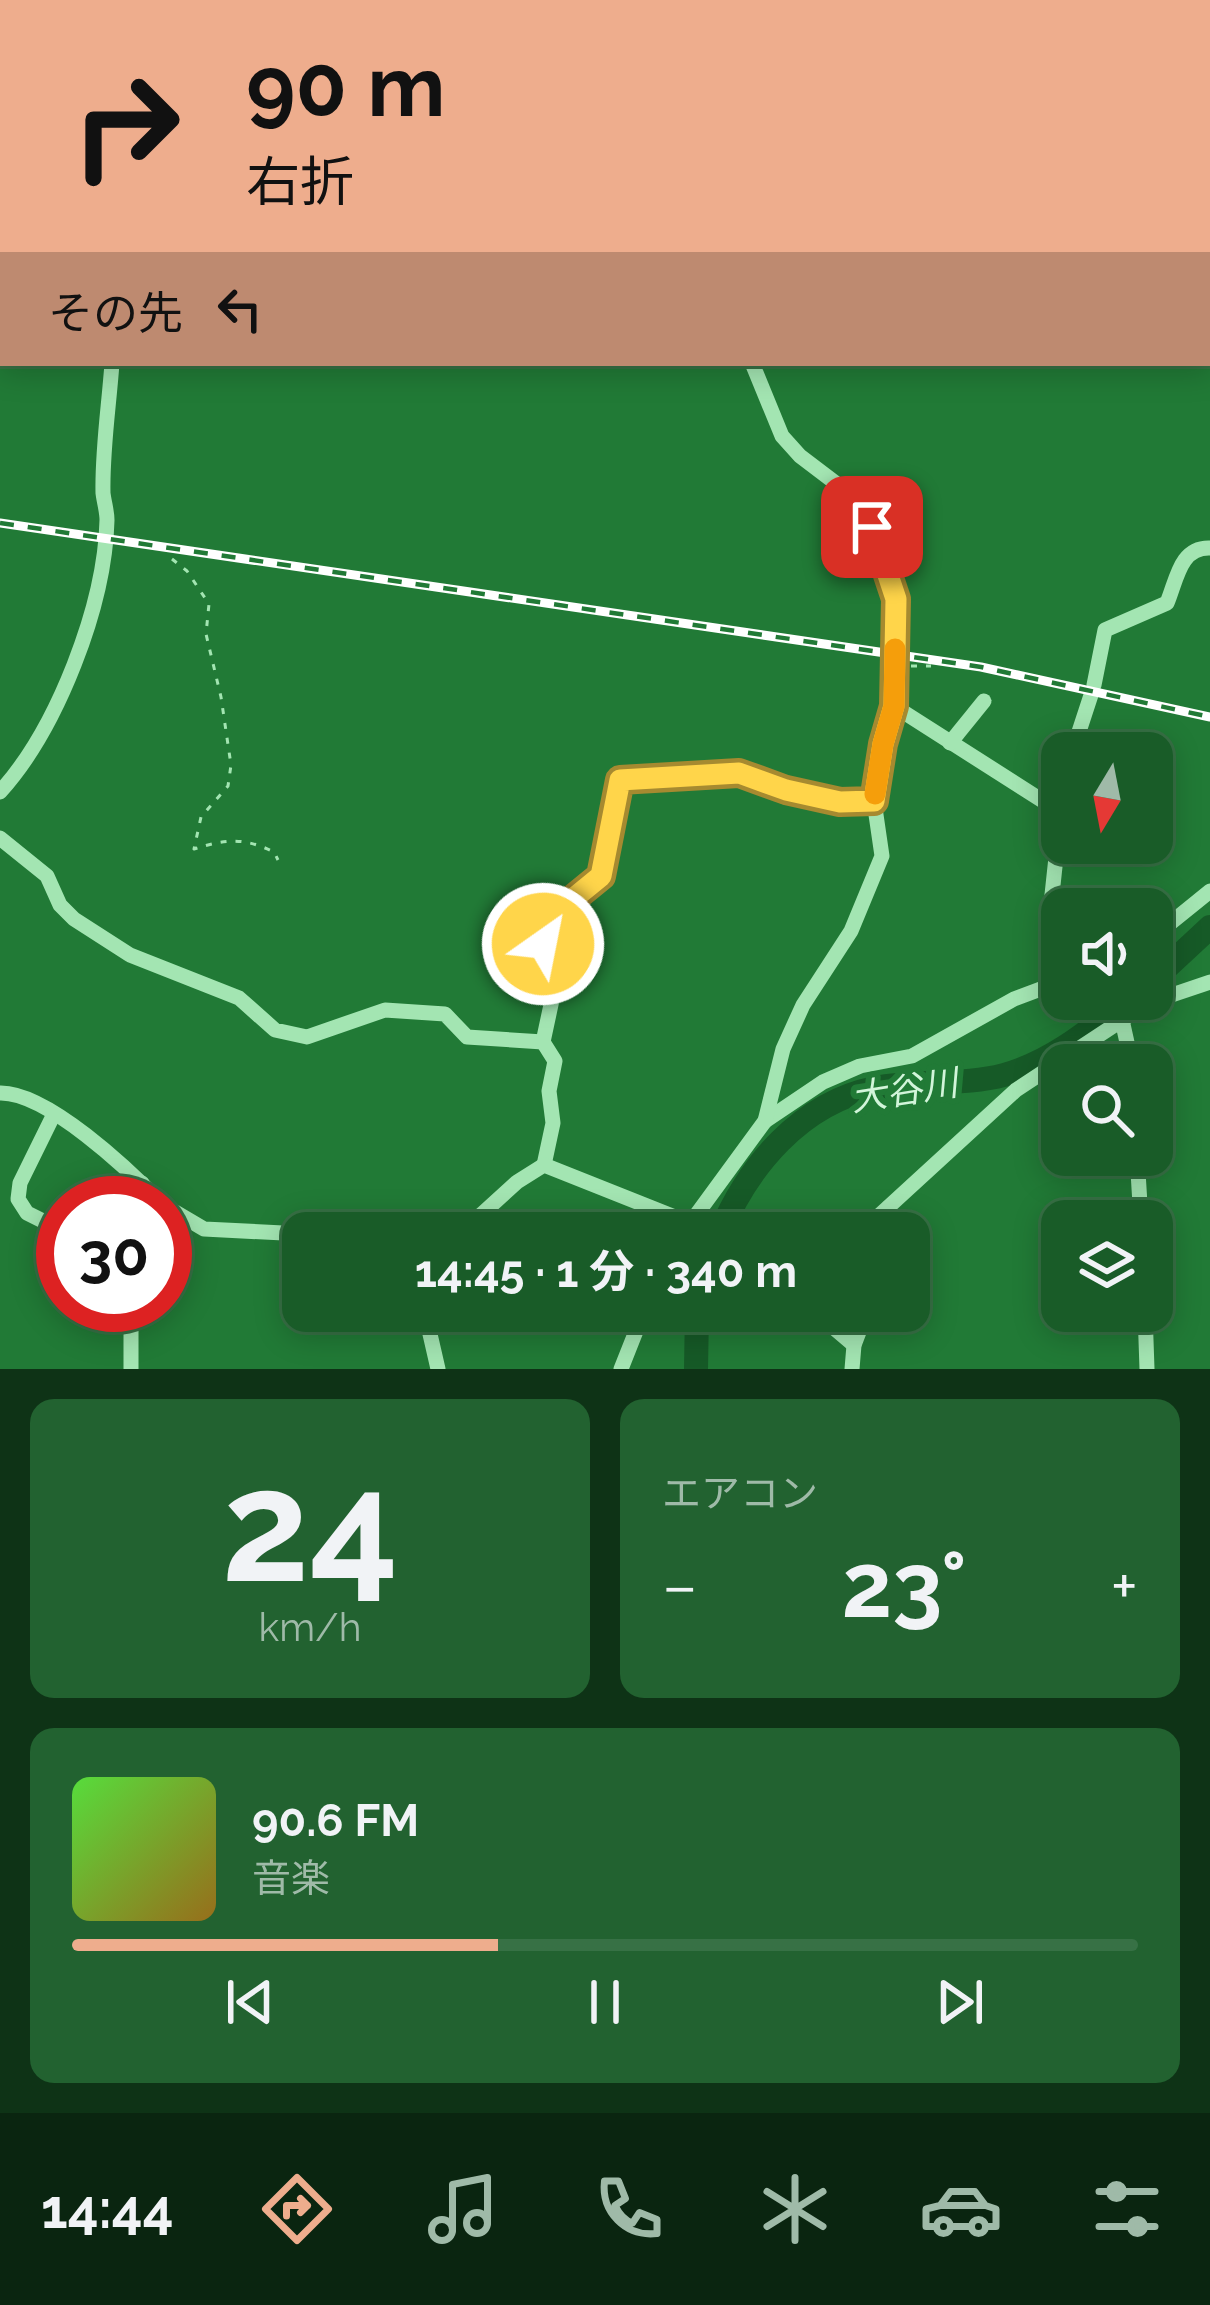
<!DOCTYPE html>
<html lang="ja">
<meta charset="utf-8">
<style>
:root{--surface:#195c28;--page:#226230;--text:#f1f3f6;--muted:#9fbaa8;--line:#377145;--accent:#eead8d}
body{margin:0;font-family:Raleway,"Noto Sans JP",sans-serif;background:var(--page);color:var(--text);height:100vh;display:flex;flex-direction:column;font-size:45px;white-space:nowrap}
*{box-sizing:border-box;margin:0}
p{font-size:39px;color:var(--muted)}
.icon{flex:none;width:66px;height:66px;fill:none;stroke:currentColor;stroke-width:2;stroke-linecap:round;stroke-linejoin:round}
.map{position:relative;height:1369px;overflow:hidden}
.drawer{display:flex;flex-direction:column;gap:30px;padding:30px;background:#0e3316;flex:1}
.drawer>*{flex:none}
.top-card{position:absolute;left:0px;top:0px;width:1212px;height:366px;box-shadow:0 6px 30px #0003,0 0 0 3px var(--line);background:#eead8d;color:#111;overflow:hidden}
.needle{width:78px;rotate:190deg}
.tools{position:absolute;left:1041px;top:732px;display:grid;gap:24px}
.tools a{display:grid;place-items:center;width:132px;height:132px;border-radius:24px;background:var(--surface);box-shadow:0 6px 30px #0003,0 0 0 3px var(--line);font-size:60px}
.speed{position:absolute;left:36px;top:1176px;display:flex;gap:24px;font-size:60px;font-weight:700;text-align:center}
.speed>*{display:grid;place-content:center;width:156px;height:156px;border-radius:50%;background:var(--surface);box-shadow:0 6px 30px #0003,0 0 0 3px var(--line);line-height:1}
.speed .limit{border:18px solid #d22;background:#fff;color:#111}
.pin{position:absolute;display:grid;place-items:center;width:102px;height:102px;color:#fff;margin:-51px;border-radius:24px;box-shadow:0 6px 18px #0006}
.me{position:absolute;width:132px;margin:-66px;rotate:33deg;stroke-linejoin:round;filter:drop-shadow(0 0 9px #0008)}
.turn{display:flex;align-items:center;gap:42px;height:252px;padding:0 48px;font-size:54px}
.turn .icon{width:156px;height:156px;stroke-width:2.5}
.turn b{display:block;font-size:84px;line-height:102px}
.then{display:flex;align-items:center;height:114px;padding:0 48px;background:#0003;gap:24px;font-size:45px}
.big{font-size:90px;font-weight:700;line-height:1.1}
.drawer .card{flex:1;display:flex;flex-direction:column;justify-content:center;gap:18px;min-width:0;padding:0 42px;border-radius:24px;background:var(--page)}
.drawer .dial{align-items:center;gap:0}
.dial b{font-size:156px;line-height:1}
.song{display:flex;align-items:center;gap:36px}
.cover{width:144px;height:144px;border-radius:18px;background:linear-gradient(135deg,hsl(110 70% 55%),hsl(40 70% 35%))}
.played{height:12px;border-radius:6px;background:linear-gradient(90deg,var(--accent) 40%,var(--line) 40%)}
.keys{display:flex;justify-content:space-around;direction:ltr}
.heat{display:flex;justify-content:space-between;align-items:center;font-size:66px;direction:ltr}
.drawer .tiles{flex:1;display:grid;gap:30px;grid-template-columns:1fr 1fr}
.card:last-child{grid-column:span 2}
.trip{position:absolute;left:282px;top:1212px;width:648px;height:120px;border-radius:24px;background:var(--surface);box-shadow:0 6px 30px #0003,0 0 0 3px var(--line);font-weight:700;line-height:120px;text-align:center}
.dock{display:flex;height:192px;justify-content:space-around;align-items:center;background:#0a2510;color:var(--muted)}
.dock .icon{width:84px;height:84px}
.dock .selected{color:var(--accent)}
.dock b{font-size:54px;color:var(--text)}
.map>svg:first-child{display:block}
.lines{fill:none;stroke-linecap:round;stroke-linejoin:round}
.river{stroke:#165a27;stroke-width:24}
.path{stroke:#a3e5b2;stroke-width:3;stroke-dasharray:6 9;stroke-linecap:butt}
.minor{stroke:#a3e5b2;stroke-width:15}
.rail-casing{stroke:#fff;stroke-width:9}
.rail{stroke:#217a36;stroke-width:4.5;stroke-dasharray:14;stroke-linecap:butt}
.route-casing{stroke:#a68a30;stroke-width:30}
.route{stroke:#ffd54a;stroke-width:21}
.slow{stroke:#f59e0b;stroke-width:21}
.labels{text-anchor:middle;stroke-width:12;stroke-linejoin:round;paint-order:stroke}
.water-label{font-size:36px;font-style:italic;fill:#d2f5da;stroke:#217a36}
</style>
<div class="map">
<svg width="1210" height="1369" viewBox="0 0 1210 1369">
<rect width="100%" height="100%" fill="#217a36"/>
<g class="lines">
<!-- river -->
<g class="river">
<path d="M 345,0 L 349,3"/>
<path d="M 1017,0 L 1019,3"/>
<path d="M 1209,259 L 1210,260"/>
<path d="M 1152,981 L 1210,927"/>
<path d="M 720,1233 C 748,1166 801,1103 875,1088 C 917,1079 963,1086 1004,1075 C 1052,1062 1091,1029 1129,999"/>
<path d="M 696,1369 L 697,1311"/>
</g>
<!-- path -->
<g class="path">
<path d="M 629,0 L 631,3"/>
<path d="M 172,559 L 187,571 L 209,604 L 206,634 L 221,697 L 231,765 L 228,786 L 201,817 L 194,849 C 226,839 243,837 274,852 L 278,860"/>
<path d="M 911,666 L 931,666"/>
</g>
<!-- minor -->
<g class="minor">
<path d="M 370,0 L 373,3"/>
<path d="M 985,0 L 986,3"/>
<path d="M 1054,0 L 1055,3"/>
<path d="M 332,3 L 335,0"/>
<path d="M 1209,35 L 1210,37"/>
<path d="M 0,156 L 3,156"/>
<path d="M 1209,212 L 1210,213"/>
<path d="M 1209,291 L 1210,290"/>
<path d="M 1094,685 L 1105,630 L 1167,603 C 1177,579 1180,547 1210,548"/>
<path d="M 894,706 L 1046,803 L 1058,819"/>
<path d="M 950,743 L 984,701"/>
<path d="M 1072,753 L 1092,692"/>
<path d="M 0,792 C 57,729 105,606 107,520 C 107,511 104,502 103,493 C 102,450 109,406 112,363"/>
<path d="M 1062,801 L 1051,904 L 1062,938"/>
<path d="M 0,838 L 47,876 L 60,905 L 74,919 L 130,955 L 239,998 L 275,1030 L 307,1037 L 385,1010 L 445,1014 L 467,1037 L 543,1042"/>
<path d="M 1152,938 L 1210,891"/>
<path d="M 1104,999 L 1122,1020 L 1132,1065"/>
<path d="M 0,1093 C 47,1092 129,1170 161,1203"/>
<path d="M 54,1114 L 20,1183 L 18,1199 L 27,1213 L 63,1231"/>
<path d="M 765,1121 L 823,1082 L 860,1066 L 912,1056 L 1014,999 L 1062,981"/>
<path d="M 1137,1155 L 1141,1221"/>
<path d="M 544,1165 L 553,1123 L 549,1091 L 555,1061 L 543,1042 L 555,986 L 543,943 L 548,908 L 568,903 L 601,876 L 620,780 L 739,773 L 786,790 L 840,802 L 874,801"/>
<path d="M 133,1203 L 142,1183"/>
<path d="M 165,1206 L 204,1229 L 303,1234"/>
<path d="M 461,1233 L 517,1182 L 544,1165 L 715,1233"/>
<path d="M 683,1233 L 765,1121 L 783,1049 L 803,1005 L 851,931 L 882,856 L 874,801 L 883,744 L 894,706 L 896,599 L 887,564 L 854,497 L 800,456 L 782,436 L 752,363"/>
<path d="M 860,1233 L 1016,1090 L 1148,1003 L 1210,982"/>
<path d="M 887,1233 L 889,1207"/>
<path d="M 429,1311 L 427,1321 L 438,1369"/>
<path d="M 814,1311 L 854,1345"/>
<path d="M 1145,1311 L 1147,1369"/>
<path d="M 131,1369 L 131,1305"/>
<path d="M 621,1369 L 644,1311"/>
<path d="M 852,1369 L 854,1345 L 867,1311"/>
</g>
<defs>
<path id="rail" d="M 0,523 L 981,667 L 1210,717"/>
</defs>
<!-- rail casing -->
<use href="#rail" class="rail-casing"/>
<!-- rail -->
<use href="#rail" class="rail"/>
</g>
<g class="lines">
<defs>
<path id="route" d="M 543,944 L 548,908 L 568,903 L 601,876 L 620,780 L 739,773 L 786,790 L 840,802 L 874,801 L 883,744 L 894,706 L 896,599 L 872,527"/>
</defs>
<!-- route casing -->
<use href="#route" class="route-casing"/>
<!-- route -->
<use href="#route" class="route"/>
<!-- slow -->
<path class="slow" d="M 875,794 L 883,744 L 894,706 L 895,649"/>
</g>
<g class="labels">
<!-- water labels -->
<g class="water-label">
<text transform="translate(904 1090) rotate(-9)" y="13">大谷川</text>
</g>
</g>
</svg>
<div class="tools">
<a><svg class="needle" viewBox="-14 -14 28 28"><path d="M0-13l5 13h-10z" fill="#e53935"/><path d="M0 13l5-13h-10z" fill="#9fbaa8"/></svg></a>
<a><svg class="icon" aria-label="sound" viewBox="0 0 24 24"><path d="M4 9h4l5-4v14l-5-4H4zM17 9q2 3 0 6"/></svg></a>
<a><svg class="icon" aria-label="search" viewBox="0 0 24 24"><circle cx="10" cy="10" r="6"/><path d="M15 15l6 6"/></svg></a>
<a><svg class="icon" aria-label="layers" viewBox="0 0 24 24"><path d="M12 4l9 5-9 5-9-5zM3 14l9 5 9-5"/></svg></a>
</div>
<div class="speed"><div class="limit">30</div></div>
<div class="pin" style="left:872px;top:527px;background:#d93025"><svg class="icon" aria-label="arrive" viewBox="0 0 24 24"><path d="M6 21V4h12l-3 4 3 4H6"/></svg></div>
<svg class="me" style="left:543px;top:944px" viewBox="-20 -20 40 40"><circle r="17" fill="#ffd54a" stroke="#fff" stroke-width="3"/><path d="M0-11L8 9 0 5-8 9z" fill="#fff"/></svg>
<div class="trip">14:45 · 1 分 · 340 m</div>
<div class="top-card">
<div class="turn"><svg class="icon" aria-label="right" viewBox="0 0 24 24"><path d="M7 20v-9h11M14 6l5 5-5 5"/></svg><div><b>90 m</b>右折</div></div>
<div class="then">その先<svg class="icon" aria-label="left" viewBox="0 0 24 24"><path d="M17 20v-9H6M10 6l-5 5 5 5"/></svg></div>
</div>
</div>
<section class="drawer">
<div class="tiles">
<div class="card dial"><b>24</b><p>km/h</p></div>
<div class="card"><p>エアコン</p>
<div class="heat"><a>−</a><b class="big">23°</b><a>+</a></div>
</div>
<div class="card">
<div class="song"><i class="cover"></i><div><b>90.6 FM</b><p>音楽</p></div></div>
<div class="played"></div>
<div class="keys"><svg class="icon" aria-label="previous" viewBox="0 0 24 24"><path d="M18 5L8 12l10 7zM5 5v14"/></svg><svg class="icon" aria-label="pause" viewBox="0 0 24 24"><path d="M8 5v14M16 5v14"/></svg><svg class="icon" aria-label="next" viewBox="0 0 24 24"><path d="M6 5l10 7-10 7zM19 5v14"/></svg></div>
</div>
</div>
</section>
<nav class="dock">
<b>14:44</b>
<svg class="icon selected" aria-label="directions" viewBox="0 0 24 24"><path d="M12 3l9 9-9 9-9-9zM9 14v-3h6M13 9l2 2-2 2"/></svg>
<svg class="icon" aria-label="music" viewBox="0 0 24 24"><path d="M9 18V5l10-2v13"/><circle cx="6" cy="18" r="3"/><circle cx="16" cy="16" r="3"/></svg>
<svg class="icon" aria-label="phone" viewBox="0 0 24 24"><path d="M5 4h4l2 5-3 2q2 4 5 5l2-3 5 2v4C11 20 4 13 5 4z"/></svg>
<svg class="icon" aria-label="climate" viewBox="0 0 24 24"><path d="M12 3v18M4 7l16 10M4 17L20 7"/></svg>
<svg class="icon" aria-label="car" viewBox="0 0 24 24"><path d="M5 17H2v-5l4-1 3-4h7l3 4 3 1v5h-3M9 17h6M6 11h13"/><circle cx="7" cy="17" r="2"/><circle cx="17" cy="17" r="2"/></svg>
<svg class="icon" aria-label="filters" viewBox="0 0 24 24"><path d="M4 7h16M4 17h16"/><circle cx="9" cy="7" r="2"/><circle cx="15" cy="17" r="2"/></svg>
</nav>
